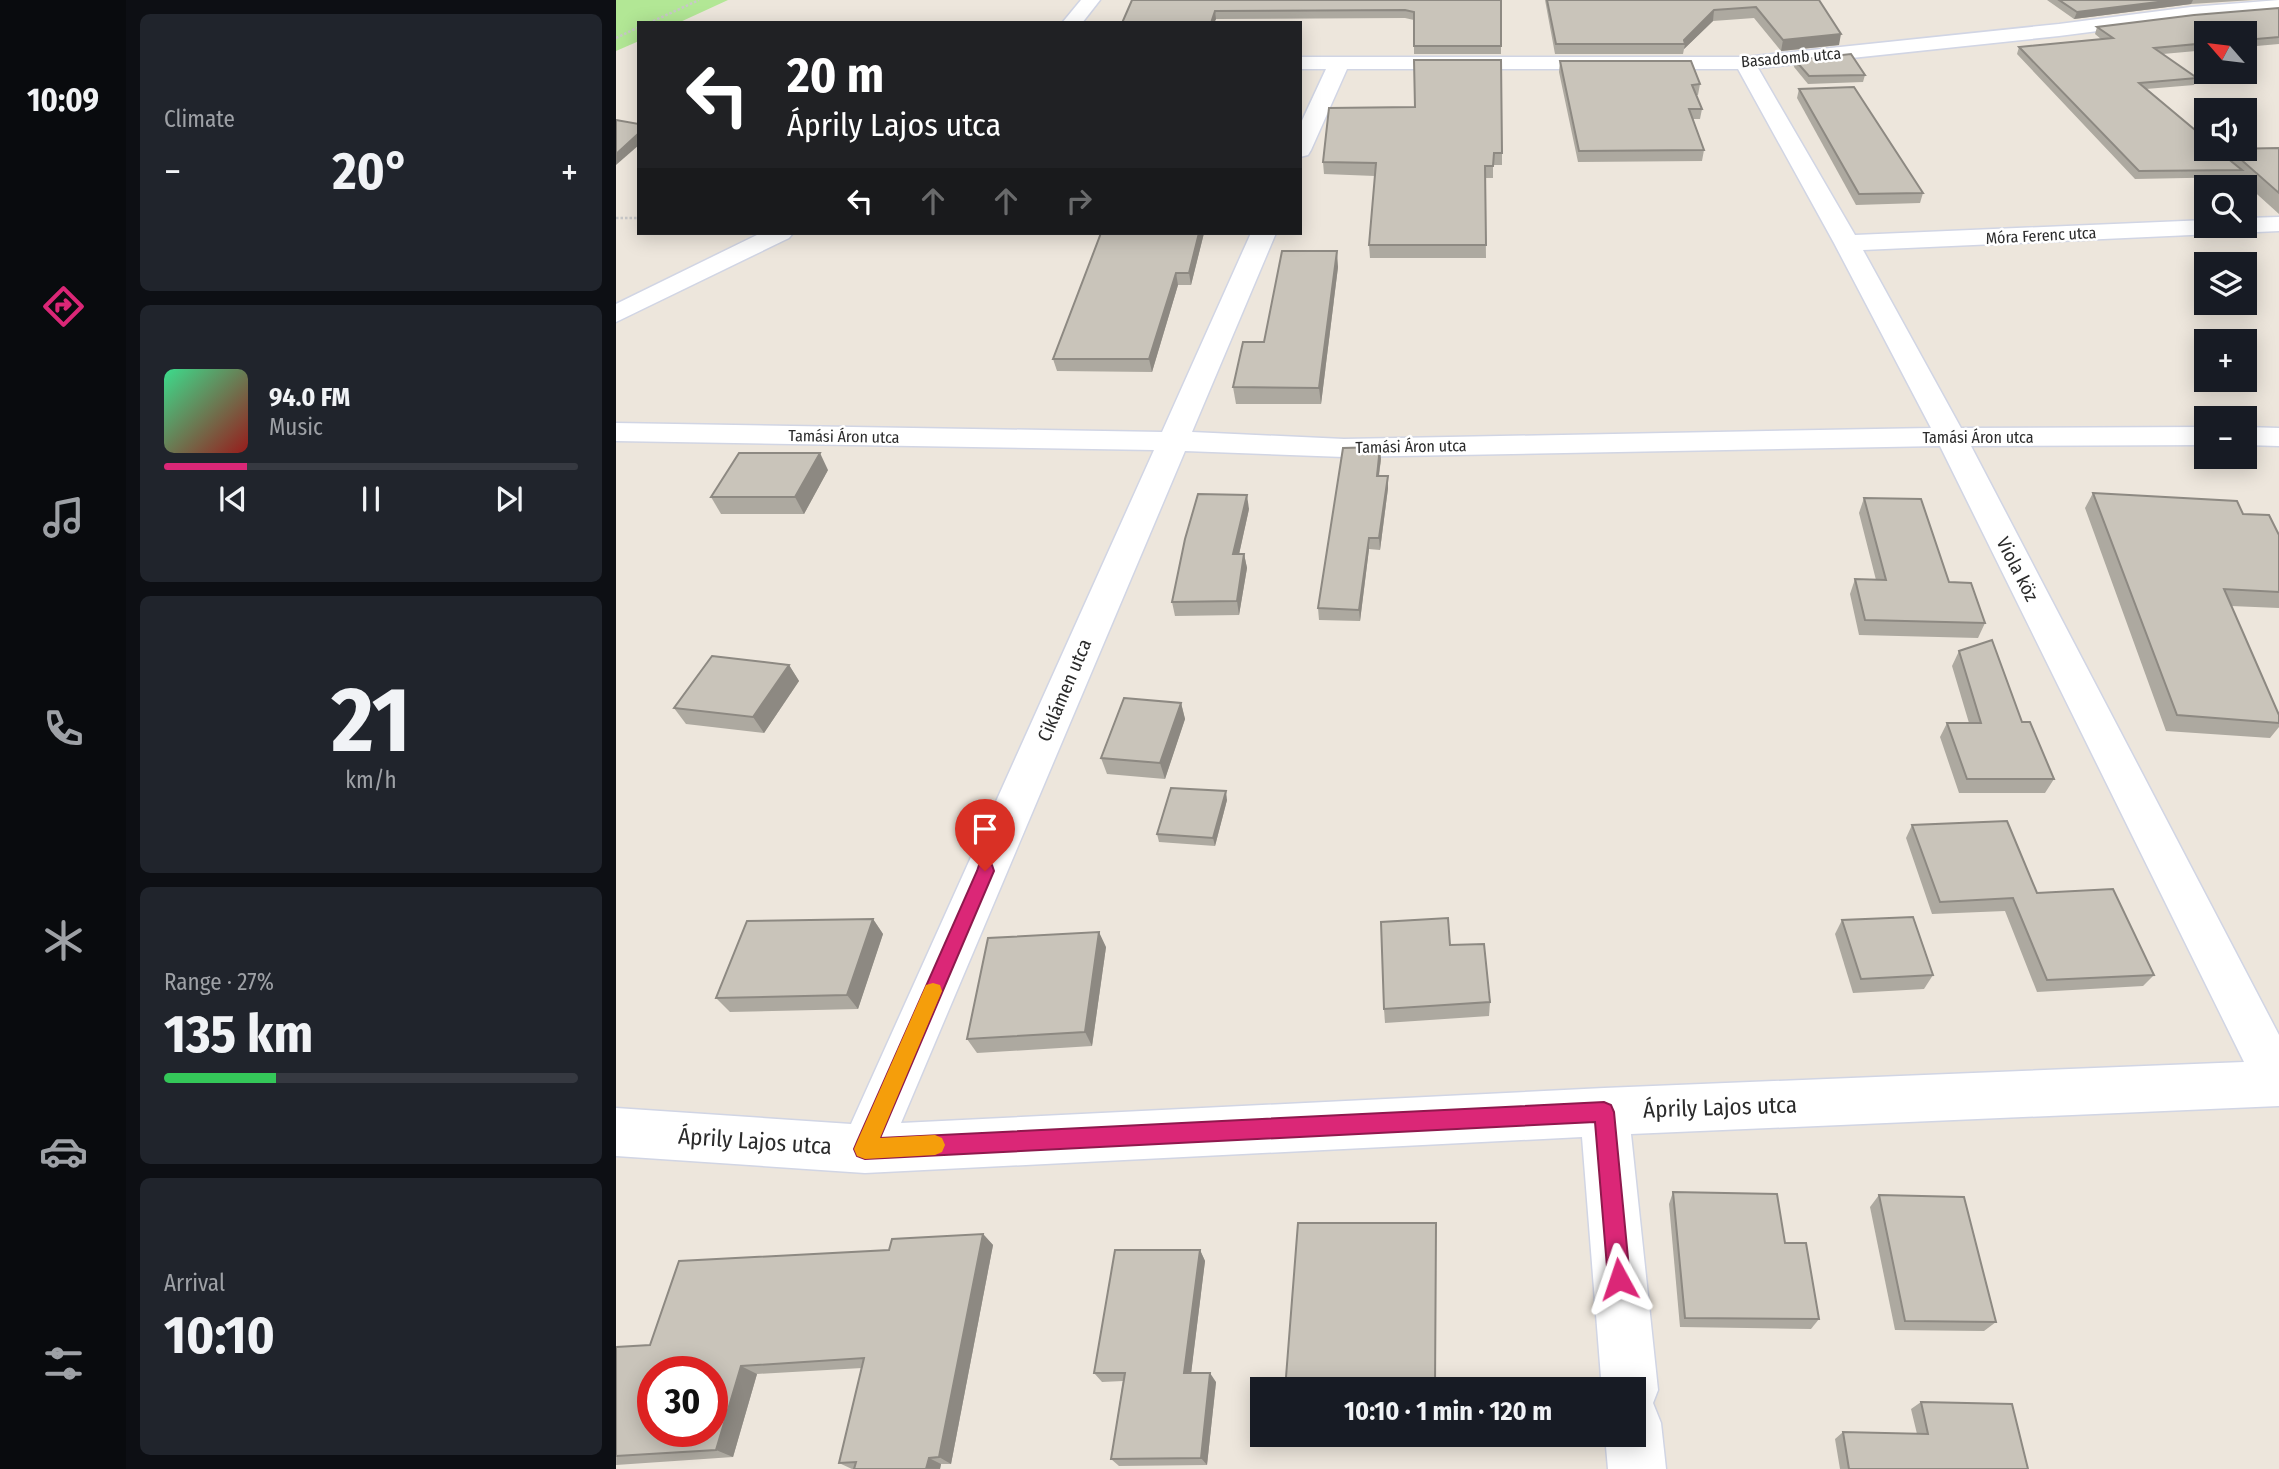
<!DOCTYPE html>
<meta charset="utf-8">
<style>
:root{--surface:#171b24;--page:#20242c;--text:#f1f3f6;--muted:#9ea1a6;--line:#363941;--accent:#db2777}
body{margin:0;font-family:"Fira Sans Condensed",sans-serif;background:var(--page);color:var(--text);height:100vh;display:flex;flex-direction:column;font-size:26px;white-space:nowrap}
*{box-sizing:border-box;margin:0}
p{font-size:23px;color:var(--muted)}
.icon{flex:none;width:38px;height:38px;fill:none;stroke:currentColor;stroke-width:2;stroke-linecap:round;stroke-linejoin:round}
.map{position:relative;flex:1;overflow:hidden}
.sheet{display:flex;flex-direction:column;gap:14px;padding:14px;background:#0d0f14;width:490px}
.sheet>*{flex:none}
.top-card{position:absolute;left:21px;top:21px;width:665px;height:214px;border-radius:0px;box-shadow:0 4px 18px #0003;background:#202124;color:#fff;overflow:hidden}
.needle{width:46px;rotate:298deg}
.buttons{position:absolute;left:1578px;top:21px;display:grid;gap:14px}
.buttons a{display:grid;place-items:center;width:63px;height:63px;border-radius:0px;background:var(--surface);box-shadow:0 4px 18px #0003;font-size:35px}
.speed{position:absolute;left:21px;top:1356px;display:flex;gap:14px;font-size:35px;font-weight:700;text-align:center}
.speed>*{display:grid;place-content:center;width:91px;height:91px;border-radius:50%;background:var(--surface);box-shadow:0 4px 18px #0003;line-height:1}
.speed .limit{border:10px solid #d22;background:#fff;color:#111}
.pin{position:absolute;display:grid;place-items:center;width:60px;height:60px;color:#fff;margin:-72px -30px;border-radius:50% 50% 50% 0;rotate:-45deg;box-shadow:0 0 7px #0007}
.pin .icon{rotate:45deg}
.me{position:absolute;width:77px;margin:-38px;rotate:355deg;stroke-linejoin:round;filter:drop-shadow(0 0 5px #0008)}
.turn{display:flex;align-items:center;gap:24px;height:147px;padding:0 35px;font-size:32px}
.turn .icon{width:91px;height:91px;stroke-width:2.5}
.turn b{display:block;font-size:49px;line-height:60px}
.lanes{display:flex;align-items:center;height:66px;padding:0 35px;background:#0003;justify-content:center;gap:35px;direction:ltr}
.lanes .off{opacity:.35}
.big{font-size:52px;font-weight:700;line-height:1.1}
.sheet .widget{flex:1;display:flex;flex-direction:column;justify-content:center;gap:10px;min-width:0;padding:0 24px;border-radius:10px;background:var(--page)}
.sheet .dial{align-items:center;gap:0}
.dial b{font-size:91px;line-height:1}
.song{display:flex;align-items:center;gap:21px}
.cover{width:84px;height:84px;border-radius:10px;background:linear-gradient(135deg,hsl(150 70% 55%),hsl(0 70% 35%))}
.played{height:7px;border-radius:4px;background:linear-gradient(90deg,var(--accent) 20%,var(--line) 20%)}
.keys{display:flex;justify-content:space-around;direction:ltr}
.heat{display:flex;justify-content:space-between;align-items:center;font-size:38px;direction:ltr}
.charge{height:10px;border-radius:5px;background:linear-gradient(90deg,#34c759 27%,var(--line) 0)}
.trip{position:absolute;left:634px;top:1377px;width:396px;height:70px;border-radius:0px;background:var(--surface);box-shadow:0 4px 18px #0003;font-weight:700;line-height:70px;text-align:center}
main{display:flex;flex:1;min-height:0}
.menu{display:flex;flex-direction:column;width:126px;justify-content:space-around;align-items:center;background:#090b0e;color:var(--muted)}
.menu .icon{width:49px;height:49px}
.menu .selected{color:var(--accent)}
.menu b{font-size:32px;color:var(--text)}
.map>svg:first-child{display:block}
.green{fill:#b2e795}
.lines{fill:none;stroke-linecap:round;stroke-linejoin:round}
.minor-casing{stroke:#d1d5e4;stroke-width:3}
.path{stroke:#c8c8c8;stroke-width:2.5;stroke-dasharray:2.5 2;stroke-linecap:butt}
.minor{fill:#fff;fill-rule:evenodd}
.wall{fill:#ada9a0}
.shaded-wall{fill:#8d8982}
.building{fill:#c9c4ba;stroke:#8d8982;stroke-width:2;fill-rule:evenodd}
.route{fill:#db2777;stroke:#8e194d;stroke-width:2}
.slow{fill:#f59e0b}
.labels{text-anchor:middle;stroke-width:5;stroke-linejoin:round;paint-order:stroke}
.far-street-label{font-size:16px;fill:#2b2b2b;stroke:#fff}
.street-label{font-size:19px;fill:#2b2b2b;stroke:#fff}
.near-street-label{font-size:23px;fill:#2b2b2b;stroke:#fff}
</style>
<main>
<nav class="menu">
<b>10:09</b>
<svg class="icon selected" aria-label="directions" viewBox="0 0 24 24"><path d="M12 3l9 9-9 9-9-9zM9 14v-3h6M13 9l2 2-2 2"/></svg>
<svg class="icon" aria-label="music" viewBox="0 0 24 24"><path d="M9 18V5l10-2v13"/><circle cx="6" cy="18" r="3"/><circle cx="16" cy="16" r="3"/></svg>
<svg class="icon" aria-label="phone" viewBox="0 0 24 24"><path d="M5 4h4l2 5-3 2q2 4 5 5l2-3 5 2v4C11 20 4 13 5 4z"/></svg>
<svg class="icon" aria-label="climate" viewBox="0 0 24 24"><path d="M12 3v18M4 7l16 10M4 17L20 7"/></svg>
<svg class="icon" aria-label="car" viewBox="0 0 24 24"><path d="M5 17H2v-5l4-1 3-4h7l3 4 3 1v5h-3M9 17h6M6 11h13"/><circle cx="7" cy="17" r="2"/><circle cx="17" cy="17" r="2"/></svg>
<svg class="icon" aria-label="filters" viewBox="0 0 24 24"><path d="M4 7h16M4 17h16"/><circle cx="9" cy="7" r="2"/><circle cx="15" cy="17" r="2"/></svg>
</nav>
<section class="sheet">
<div class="widget"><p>Climate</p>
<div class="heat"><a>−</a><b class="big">20°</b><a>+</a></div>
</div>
<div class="widget">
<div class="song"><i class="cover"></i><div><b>94.0 FM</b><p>Music</p></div></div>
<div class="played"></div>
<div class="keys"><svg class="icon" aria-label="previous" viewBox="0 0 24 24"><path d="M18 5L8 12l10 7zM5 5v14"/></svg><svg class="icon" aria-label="pause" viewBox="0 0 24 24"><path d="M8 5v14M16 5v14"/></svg><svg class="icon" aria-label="next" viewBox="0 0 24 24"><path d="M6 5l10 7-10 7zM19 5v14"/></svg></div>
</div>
<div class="widget dial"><b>21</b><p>km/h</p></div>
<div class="widget"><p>Range · 27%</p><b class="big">135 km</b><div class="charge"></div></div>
<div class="widget"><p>Arrival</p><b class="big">10:10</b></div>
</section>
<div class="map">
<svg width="1663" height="1469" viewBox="0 0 1663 1469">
<rect width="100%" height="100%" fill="#ede6dc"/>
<!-- green -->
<path class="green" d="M 0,0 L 112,0 L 62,23 L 23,23 L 23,41 L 0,51 Z"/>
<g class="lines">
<defs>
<g id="minor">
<path d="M 465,0 L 484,0 L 466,23 L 446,23 Z"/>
<path d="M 1663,0 L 1663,12 L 1575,19 L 1443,36 L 1142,68 L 1239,235 L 1591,220 L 1591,226 L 1629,226 L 1629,218 L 1663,217 L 1663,231 L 1247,250 L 1345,428 L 1591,427 L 1591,445 L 1355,446 L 1663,1035 L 1663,1106 L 1015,1134 L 1042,1390 L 1037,1403 L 1045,1423 L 1050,1469 L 992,1469 L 989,1435 L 1017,1435 L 1017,1390 L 986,1390 L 966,1137 L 249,1173 L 0,1156 L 0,1108 L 235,1124 L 538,450 L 0,441 L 0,423 L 546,432 L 635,233 L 660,233 L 576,432 L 728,439 L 1315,428 L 1218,243 L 1122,69 L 731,69 L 695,150 L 692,155 L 684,157 L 684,125 L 710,69 L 684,69 L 684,57 L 1129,57 L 1443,24 L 1575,7 ZM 1324,446 L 1628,1062 L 988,1088 L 285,1123 L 569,451 L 728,457 Z"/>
<path d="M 145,233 L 177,233 L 173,238 L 0,322 L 0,304 Z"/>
<path d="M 1629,427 L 1663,428 L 1663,446 L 1629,445 Z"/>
</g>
</defs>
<!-- minor casing -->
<use href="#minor" class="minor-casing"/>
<!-- path -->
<g class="path">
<path d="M 33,23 L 83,0"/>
<path d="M 0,38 L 23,27"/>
<path d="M 0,218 L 23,218"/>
</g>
<!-- minor -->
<use href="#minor" class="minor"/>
</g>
<!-- wall -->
<g class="wall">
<path d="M 516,0 L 885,0 L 885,54 L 798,54 L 798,20 L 789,18 L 600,19 L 598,23 L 506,23 Z"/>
<path d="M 929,0 L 1203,0 L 1223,45 L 1165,51 L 1138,18 L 1097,21 L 1068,49 L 1067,54 L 939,54 Z"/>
<path d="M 1431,0 L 1637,0 L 1575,4 L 1458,19 Z"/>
<path d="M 1663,8 L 1663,44 L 1629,47 L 1629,33 L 1591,33 L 1591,50 L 1547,54 L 1581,78 L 1578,85 L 1530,89 L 1610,157 L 1613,149 L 1663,148 L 1663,214 L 1622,177 L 1519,179 L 1401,54 L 1403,47 L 1485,39 L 1479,34 L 1481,27 Z"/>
<path d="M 1179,60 L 1249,75 L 1247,82 L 1192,84 L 1178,67 Z"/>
<path d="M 944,61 L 1084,84 L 1082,95 L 1080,95 L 1086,109 L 1084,119 L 1077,119 L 1088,150 L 1086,161 L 962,162 L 943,72 Z"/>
<path d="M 1183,89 L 1307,193 L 1304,203 L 1240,205 L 1181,98 Z"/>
<path d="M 713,108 L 886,153 L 886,165 L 877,165 L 877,178 L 869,178 L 870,258 L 754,258 L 753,245 L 759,176 L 708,174 L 707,162 Z"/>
<path d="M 485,233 L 588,233 L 575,285 L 562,285 L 536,372 L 441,371 L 437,359 Z"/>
<path d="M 722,267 L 705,404 L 620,404 L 617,387 L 648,342 Z"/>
<path d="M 765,459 L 763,476 L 772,488 L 764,550 L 753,549 L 744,621 L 703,620 L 702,608 Z"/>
<path d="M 212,470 L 188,514 L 105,514 L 95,497 Z"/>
<path d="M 1477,493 L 1627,514 L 1663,535 L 1663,608 L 1615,606 L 1663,715 L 1663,727 L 1654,738 L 1550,731 L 1469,508 Z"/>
<path d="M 1248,498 L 1333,582 L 1369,623 L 1362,638 L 1243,635 L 1234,594 L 1239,579 L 1260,580 L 1243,513 Z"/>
<path d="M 633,509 L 623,554 L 628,554 L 631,568 L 623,615 L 559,616 L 556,602 Z"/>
<path d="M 1343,651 L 1406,722 L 1438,779 L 1429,793 L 1343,793 L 1324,737 L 1331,723 L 1353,723 L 1336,666 Z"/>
<path d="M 173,665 L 183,681 L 148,733 L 70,724 L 58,708 Z"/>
<path d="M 565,703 L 569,719 L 549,779 L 491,774 L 485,758 Z"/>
<path d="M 611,800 L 599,846 L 543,842 L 541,834 Z"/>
<path d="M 1296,825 L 1421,893 L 1538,975 L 1527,986 L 1421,992 L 1389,911 L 1316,914 L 1290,838 Z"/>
<path d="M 257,919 L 267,934 L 242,1009 L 114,1012 L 100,998 Z"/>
<path d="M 1226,920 L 1317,975 L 1308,989 L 1237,993 L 1219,934 Z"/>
<path d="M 834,945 L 874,1002 L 873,1016 L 769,1023 L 768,1009 Z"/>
<path d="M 490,947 L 476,1046 L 361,1053 L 351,1039 Z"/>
<path d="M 1057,1192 L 1203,1319 L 1195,1329 L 1064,1327 L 1053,1204 Z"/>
<path d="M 1263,1195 L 1380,1322 L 1368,1331 L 1279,1330 L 1254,1207 Z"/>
<path d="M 367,1234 L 377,1245 L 335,1464 L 325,1464 L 324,1469 L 236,1469 L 223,1463 L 246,1368 L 141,1374 L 117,1457 L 0,1465 L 0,1347 L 34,1345 L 273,1250 Z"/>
<path d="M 584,1250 L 589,1261 L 575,1373 L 600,1382 L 591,1465 L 503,1466 L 495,1459 L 507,1381 L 486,1382 L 478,1373 Z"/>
<path d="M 1305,1402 L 1412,1469 L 1224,1469 L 1219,1439 L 1227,1432 L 1301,1434 L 1295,1409 Z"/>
</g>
<!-- shaded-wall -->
<g class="shaded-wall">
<path d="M 1558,0 L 1577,0 L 1575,4 L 1458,19 L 1461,12 Z"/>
<path d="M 1098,10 L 1097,21 L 1068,49 L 1069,44 L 1068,40 Z"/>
<path d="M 599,11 L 600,19 L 598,23 L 595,23 Z"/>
<path d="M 1225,34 L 1223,45 L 1165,51 L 1167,40 Z"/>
<path d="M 23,133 L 23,145 L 0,165 L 0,154 Z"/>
<path d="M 583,233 L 588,233 L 575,285 L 573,273 Z"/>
<path d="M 721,251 L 722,267 L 705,404 L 703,388 Z"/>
<path d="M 560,273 L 562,285 L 536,372 L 533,359 Z"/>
<path d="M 764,447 L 765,459 L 761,487 L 761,476 Z"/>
<path d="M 204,453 L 212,470 L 188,514 L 179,497 Z"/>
<path d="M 772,476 L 772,488 L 764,550 L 763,538 Z"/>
<path d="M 631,495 L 633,509 L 620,568 L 617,554 Z"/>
<path d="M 753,538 L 753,549 L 744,621 L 743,610 Z"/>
<path d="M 628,554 L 631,568 L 623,615 L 621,601 Z"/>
<path d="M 173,665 L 183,681 L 148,733 L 137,717 Z"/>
<path d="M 565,703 L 569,719 L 549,779 L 544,763 Z"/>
<path d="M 610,791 L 611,800 L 599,846 L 597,838 Z"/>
<path d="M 257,919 L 267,934 L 242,1009 L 231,995 Z"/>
<path d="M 483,932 L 490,947 L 476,1046 L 469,1032 Z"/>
<path d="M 367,1234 L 377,1245 L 335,1464 L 323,1457 Z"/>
<path d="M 584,1250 L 589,1261 L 574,1382 L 568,1373 Z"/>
<path d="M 125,1366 L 141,1374 L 117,1457 L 100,1450 Z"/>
<path d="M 594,1373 L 600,1382 L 591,1465 L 585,1458 Z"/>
<path d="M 313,1458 L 325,1464 L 324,1469 L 310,1469 Z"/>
</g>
<!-- building -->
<g class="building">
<path d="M 516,0 L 885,0 L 885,46 L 798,46 L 798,12 L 789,10 L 599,11 L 595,23 L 506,23 Z"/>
<path d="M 931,0 L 1203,0 L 1225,34 L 1167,40 L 1140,7 L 1098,10 L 1068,40 L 1069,44 L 940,44 Z"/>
<path d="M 1443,0 L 1558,0 L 1461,12 Z"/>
<path d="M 1663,8 L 1663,37 L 1629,40 L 1629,33 L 1591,33 L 1591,43 L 1538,48 L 1581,78 L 1523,83 L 1591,140 L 1591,149 L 1600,149 L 1626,170 L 1523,171 L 1403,47 L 1497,38 L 1481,27 L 1578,15 Z"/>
<path d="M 1235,54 L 1249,75 L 1193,76 L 1179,60 Z"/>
<path d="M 798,60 L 885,60 L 886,153 L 878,153 L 877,166 L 869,166 L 870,245 L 753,245 L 760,163 L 707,162 L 713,108 L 799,107 Z"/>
<path d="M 944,61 L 1075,61 L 1084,84 L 1076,85 L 1086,109 L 1073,109 L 1088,150 L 963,151 Z"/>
<path d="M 1238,87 L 1307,193 L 1243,194 L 1183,89 Z"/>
<path d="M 0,120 L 23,124 L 23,133 L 0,154 Z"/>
<path d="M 1663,148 L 1663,193 L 1613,149 Z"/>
<path d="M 485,233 L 583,233 L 573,273 L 560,273 L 533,359 L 437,359 Z"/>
<path d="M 666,251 L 721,251 L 703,388 L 617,387 L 627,342 L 648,342 Z"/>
<path d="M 764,447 L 761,476 L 772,476 L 763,538 L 753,538 L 743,610 L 702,608 L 727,448 Z"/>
<path d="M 123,453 L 204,453 L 179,497 L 95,497 Z"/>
<path d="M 1477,493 L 1621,501 L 1627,514 L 1653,515 L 1663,535 L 1663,592 L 1608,589 L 1663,715 L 1663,723 L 1561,715 Z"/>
<path d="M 582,494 L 631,495 L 617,554 L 628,554 L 621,601 L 556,602 L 569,539 Z"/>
<path d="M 1248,498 L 1305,499 L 1333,582 L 1355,583 L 1369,623 L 1249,620 L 1239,579 L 1270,580 Z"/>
<path d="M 1376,640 L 1406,722 L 1414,722 L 1438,779 L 1351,779 L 1331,723 L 1365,723 L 1343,651 Z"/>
<path d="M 96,656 L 173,665 L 137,717 L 58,708 Z"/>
<path d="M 508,698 L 565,703 L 544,763 L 485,758 Z"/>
<path d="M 555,788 L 610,791 L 597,838 L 541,834 Z"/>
<path d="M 1391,821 L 1421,893 L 1497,889 L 1538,975 L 1431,980 L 1397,898 L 1324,902 L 1296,825 Z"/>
<path d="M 1297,917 L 1317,975 L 1245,979 L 1226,920 Z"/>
<path d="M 832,918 L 834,945 L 868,944 L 874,1002 L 768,1009 L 765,922 Z"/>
<path d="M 257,919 L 231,995 L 100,998 L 131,921 Z"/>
<path d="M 483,932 L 469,1032 L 351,1039 L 372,938 Z"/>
<path d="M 1057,1192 L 1161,1194 L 1169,1243 L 1190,1243 L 1203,1319 L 1069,1318 Z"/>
<path d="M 1263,1195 L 1348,1197 L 1380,1322 L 1289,1321 Z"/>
<path d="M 682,1223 L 820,1223 L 819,1390 L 669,1390 Z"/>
<path d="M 367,1234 L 323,1457 L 313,1458 L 310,1469 L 238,1469 L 240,1462 L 223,1463 L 248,1358 L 125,1366 L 100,1450 L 0,1456 L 0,1347 L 34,1345 L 63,1261 L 273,1250 L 276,1239 ZM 37,1372 L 96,1372 L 96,1432 L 37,1432 Z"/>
<path d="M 499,1250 L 584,1250 L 568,1373 L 594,1373 L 585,1458 L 495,1459 L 509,1373 L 478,1373 Z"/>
<path d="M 1305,1402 L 1396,1404 L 1412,1469 L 1233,1469 L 1227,1432 L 1312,1434 Z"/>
</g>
<!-- route -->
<path class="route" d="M 369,863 L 376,865 L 378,871 L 264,1138 L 988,1102 L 995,1105 L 998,1112 L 1014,1279 L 1011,1286 L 1003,1290 L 996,1286 L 992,1279 L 979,1122 L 249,1159 L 241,1156 L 238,1149 L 241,1142 L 361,871 L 363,865 Z"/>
<!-- slow -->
<path class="slow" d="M 317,983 L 324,985 L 326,991 L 264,1138 L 319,1135 L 326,1138 L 329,1145 L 326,1152 L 319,1155 L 249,1159 L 241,1156 L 238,1149 L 241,1142 L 310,985 Z"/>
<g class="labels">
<!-- far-street labels -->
<g class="far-street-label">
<text transform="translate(1175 57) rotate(-5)" y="6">Basadomb utca</text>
<text transform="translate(1425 235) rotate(-3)" y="6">Móra Ferenc utca</text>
<text transform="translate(228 436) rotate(1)" y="6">Tamási Áron utca</text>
<text x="1362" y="443">Tamási Áron utca</text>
<text transform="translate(795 446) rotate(-1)" y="6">Tamási Áron utca</text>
</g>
<!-- street labels -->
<g class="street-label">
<text transform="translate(1402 569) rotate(63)" y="7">Viola köz</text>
<text transform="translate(448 690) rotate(-67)" y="7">Ciklámen utca</text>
</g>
<!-- near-street labels -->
<g class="near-street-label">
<text transform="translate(1104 1107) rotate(-2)" y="8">Áprily Lajos utca</text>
<text transform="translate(139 1141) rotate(4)" y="8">Áprily Lajos utca</text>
</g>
</g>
</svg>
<div class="buttons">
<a><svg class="needle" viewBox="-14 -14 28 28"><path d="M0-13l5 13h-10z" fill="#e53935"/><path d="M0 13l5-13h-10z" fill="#9ea1a6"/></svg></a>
<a><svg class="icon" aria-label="sound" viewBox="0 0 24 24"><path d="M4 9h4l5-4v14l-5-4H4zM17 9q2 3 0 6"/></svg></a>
<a><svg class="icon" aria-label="search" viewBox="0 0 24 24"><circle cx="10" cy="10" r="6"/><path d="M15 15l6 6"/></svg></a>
<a><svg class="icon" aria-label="layers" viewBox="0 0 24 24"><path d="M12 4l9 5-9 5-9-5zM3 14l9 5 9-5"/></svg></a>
<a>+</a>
<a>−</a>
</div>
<div class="speed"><div class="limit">30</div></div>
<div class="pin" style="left:369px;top:871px;background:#d93025"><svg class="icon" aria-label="arrive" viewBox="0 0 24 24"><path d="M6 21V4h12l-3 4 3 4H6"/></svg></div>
<svg class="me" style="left:1003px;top:1279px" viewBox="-20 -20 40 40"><path d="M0-17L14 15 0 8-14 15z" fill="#db2777" stroke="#fff" stroke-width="4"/></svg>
<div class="trip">10:10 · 1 min · 120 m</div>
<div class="top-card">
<div class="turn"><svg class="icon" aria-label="left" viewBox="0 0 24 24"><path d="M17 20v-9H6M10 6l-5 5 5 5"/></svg><div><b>20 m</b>Áprily Lajos utca</div></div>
<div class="lanes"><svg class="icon" aria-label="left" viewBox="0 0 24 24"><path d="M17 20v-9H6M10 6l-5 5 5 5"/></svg><svg class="icon off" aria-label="ahead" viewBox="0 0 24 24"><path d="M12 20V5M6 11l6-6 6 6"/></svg><svg class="icon off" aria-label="ahead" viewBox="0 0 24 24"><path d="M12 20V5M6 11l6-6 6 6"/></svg><svg class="icon off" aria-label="right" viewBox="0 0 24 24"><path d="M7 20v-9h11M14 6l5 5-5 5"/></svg></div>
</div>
</div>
</main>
